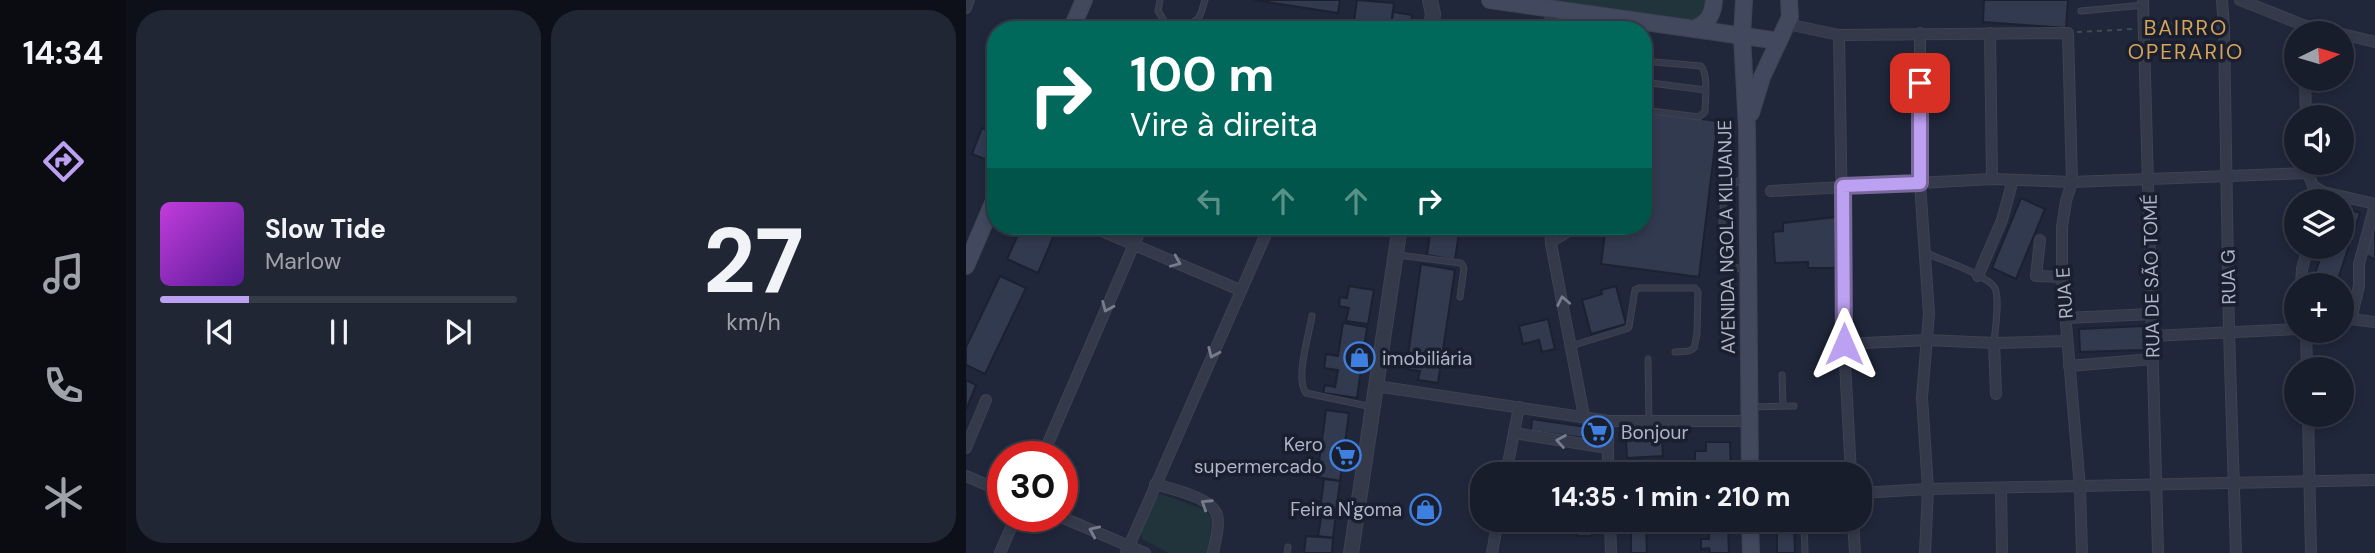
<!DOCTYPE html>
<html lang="pt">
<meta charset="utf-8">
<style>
:root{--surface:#181d2c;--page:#212634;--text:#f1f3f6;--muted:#9fa2a9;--line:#363b48;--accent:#bca0f2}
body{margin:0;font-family:"DM Sans",sans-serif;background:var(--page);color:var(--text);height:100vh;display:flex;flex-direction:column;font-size:26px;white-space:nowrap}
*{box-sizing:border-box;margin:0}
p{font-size:23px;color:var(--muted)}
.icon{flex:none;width:38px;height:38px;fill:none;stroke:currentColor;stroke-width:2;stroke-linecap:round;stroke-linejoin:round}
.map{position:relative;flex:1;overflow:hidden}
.side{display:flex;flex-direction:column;gap:10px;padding:10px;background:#0d1018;width:840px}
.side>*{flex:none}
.hud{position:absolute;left:21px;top:21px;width:665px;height:214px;border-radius:28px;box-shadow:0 4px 10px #0003,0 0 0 2px var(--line);background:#00695c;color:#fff;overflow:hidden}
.needle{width:46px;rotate:85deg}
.buttons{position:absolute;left:1318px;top:21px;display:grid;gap:14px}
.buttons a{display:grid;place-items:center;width:70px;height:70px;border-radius:50%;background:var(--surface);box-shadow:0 4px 10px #0003,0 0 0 2px var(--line);font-size:35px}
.speed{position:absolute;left:21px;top:441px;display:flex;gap:14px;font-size:35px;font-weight:700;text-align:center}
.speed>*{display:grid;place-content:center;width:91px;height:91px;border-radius:50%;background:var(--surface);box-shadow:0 4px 10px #0003,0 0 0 2px var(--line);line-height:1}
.speed .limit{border:10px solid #d22;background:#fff;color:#111}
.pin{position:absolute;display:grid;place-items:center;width:60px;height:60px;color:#fff;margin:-30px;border-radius:14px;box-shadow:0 4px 10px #0006}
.me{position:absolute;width:77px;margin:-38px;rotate:0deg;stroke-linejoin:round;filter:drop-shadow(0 0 5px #0008)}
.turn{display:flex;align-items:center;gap:24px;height:147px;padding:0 28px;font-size:32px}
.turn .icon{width:91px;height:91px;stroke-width:2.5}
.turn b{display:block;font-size:49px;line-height:60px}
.lanes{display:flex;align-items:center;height:66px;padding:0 28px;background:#0003;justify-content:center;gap:35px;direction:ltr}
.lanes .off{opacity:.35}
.side .widget{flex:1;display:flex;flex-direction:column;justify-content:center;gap:10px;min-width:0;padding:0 24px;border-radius:28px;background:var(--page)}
.side .dial{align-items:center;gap:0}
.dial b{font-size:91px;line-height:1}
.song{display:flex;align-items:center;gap:21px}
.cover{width:84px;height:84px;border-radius:10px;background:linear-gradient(135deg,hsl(290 70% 55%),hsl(270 70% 35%))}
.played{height:7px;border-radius:4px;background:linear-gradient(90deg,var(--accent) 25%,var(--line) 25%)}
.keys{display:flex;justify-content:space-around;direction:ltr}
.side .tiles{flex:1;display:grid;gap:10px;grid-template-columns:repeat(2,1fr)}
.trip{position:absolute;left:504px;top:462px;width:402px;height:70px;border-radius:28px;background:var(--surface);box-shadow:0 4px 10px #0003,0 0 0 2px var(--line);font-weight:700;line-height:70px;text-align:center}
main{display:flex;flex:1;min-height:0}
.menu{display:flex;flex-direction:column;width:126px;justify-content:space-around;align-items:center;background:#0a0c12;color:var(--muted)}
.menu .icon{width:49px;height:49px}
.menu .active{color:var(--accent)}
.menu b{font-size:32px;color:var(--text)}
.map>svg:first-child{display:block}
.green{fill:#22343b}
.building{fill:#323a50;stroke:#1c2131;stroke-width:2}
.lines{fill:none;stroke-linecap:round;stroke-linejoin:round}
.service-casing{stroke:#3e4353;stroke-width:7}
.minor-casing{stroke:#3e4353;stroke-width:12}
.tertiary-casing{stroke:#3e4353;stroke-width:16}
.secondary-casing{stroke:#3e4353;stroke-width:18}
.path{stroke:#3b4d53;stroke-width:2;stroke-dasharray:5 5;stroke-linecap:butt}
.service{stroke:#343a4a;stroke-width:5}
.minor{stroke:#343a4a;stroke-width:10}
.tertiary{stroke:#343a4a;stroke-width:14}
.secondary{stroke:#42485d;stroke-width:16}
.oneway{stroke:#787d8e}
.route-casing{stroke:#7a689d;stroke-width:18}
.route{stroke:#bca0f2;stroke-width:12}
.labels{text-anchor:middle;stroke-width:7;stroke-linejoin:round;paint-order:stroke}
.street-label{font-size:19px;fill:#afb4c6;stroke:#1a1f2f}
.poi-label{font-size:19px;fill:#afb4c6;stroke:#1a1f2f;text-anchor:start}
.neighbourhood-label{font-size:21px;letter-spacing:2px;fill:#d7a45a;stroke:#1a1f2f}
</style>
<main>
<nav class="menu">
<b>14:34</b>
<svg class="icon active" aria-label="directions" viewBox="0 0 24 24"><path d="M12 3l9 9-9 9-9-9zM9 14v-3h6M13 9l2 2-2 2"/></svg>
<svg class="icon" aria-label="music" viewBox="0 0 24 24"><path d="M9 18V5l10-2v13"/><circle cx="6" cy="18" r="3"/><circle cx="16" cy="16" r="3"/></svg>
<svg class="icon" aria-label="phone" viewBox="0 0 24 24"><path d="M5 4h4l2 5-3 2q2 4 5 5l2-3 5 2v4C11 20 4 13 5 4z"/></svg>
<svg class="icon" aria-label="climate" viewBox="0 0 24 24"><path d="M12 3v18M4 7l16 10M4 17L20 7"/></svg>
</nav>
<section class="side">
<div class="tiles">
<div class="widget">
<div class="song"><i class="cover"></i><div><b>Slow Tide</b><p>Marlow</p></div></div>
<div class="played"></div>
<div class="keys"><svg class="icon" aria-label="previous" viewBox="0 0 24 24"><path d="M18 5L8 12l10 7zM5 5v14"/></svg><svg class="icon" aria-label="pause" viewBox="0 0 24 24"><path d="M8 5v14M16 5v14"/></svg><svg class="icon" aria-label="next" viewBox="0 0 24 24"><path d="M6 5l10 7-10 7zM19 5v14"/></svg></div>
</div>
<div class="widget dial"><b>27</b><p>km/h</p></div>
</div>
</section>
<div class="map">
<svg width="1409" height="553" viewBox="0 0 1409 553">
<rect width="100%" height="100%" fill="#20273a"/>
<!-- green -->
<g class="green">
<path d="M 551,0 L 742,0 C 741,11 734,19 724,22 Z"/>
<path d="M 195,494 L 236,509 L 245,517 L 243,553 L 203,553 L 176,539 L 175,529 L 191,496 Z"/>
</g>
<!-- building -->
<g class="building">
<path d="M 288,0 L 374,0 L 372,13 Z"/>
<path d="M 391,0 L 428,3 L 425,26 L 388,21 Z"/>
<path d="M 1018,0 L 1102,0 L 1100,28 L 1017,22 Z"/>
<path d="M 427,12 L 446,15 L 444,30 L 425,30 Z"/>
<path d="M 677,112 L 752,121 L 733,277 L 635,264 L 640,226 L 677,226 Z"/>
<path d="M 16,128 L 30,133 L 30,144 L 23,161 L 6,154 Z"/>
<path d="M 1055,198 L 1079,209 L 1050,279 L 1026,268 Z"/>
<path d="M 1376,207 L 1394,213 L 1370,285 L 1345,285 L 1358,247 L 1376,247 Z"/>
<path d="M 870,217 L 869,268 L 842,268 L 842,262 L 809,263 L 807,232 L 817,231 L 817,223 Z"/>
<path d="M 56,226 L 86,226 L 91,228 L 72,273 L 41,259 Z"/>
<path d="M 465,226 L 494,226 L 489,260 L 461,255 Z"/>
<path d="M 1407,231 L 1409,232 L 1409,259 L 1399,255 Z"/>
<path d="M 455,264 L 489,270 L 472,383 L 452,380 L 454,371 L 440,369 Z"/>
<path d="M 34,276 L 60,288 L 19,374 L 0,365 L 0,347 Z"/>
<path d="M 383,286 L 408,290 L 402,324 L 380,321 L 383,308 L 373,306 L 374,297 L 381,298 Z"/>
<path d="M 650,286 L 660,324 L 625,334 L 616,300 L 636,294 L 635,290 Z"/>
<path d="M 582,319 L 589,349 L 576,352 L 573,340 L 557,344 L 553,326 Z"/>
<path d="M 377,323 L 401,327 L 391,398 L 357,393 L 359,385 L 369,387 L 372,370 L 358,368 L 360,354 L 372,356 Z"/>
<path d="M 1177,326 L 1178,350 L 1114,352 L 1113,329 Z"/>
<path d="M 0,380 L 10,385 L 0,410 Z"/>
<path d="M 360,410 L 383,413 L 374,481 L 351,477 Z"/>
<path d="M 566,419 L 620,427 L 619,438 L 565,431 Z"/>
<path d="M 696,438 L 697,456 L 661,458 L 660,441 Z"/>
<path d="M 740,442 L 764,442 L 765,474 L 741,474 L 740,461 L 729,461 L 729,451 L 740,451 Z"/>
<path d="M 358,479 L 374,481 L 367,538 L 352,536 L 355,518 L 347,517 L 349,501 L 355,502 Z"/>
<path d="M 610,520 L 625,520 L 626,536 L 611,536 Z"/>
<path d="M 811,520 L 828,520 L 829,553 L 811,553 Z"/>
<path d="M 680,527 L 681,553 L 665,553 L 665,528 Z"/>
<path d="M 743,527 L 762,527 L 763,553 L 744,553 L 743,548 L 735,549 L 735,539 L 743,539 Z"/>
<path d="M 340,536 L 367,538 L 366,553 L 338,553 Z"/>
</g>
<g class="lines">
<defs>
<g id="service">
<path d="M 194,0 L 192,11 L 199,22 C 209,24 225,28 233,17 C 236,13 237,5 239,0"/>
<path d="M 1115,11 L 1178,5"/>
<path d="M 677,61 L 735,66 C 743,77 739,99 739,112 L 733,117 L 677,110"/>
<path d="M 677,82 L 739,90"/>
<path d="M 586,244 L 616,226"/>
<path d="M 960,253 C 975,260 1022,275 1029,288 C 1034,300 1029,330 1028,343"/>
<path d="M 432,255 L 495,263 L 498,268 L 494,297"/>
<path d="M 779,270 L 771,268 L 761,262 L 755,238 L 758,195 L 760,190 L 779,176"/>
<path d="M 346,316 C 343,335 329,379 340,393 L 406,407"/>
<path d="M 605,346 L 660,329 L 663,327 L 669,290 L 673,288 L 729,288 L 732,292 L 731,334 L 728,348 L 723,351 L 709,352"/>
<path d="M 682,359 L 683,421"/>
<path d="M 816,375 L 817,406"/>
<path d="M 785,407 L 828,406"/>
<path d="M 838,520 L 839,553"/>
<path d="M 321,553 L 322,547"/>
</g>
<g id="minor">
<path d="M 1177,0 L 1192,553"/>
<path d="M 1256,0 L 1258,29 L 1263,331 L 1270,553"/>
<path d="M 1274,0 L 1337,25 L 1370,33"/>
<path d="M 0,8 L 3,0"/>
<path d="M 821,24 L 873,35 L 1102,33 L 1106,182 L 1100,201 L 1096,227 L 1096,277 L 1114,488 L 1116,553"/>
<path d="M 1180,28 L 1258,29"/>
<path d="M 583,30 L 586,9"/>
<path d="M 954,33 L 954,183 L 963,314 L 956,397 L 962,489 L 959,553"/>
<path d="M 1024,33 L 1026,179"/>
<path d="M 1376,34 L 1409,42"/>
<path d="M 873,35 L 878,344 L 885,474"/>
<path d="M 1339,79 L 1340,117"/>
<path d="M 805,191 L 1026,179 L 1106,182 L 1342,173 L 1347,186 L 1357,192 L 1409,204"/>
<path d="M 124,226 L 274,290"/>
<path d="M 584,226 L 585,244 L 618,416"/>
<path d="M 1074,240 L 1070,276 L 1096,277"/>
<path d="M 1012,276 L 1036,220 L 1047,180"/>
<path d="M 1335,285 L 1336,269 L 1342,247"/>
<path d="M 1100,318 L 1185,314"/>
<path d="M 1385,319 L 1393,286 L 1393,264 L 1409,205"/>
<path d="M 1376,321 L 1385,319 L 1409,322"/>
<path d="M 1340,331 L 1341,369"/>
<path d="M 1186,336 L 1330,329"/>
<path d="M 1028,343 L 1030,394"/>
<path d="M 878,344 L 961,340 L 1028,343 L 1100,341"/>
<path d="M 1103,366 L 1187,359"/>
<path d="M 410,386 L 642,421 L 783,421"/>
<path d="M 1342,415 L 1345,553"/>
<path d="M 642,421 L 642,474"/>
<path d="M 548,433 L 642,448"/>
<path d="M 0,448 L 20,400"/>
<path d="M 76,457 L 176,226"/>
<path d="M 540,474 L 553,407"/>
<path d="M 0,476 L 37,492"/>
<path d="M 189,484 C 205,489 246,497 251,515 C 254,526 249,542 247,553"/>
<path d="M 1035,488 L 1036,553"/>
<path d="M 894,493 L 962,489 L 1409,480"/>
<path d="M 93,516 L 179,553"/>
<path d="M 644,520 L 645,553"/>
<path d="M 887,520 L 889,553"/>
<path d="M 34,553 L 50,516"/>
<path d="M 160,553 L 300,234"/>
<path d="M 526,553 L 532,520"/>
</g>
<g id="tertiary">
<path d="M 464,0 L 467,14 L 465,30"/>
<path d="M 385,553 L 434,226"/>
</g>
<g id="secondary">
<path d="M 524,0 L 813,41"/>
<path d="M 778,0 L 776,36 L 781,129 L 784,474"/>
<path d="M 728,29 C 742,23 747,15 748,0"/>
<path d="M 105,30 L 118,0"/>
<path d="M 785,113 L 796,77 L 824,17 L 823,0"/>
<path d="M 0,266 L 30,196"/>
<path d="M 784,520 L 785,553"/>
</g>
</defs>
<!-- service casing -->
<use href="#service" class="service-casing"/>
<!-- minor casing -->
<use href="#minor" class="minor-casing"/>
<!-- tertiary casing -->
<use href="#tertiary" class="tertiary-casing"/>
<!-- secondary casing -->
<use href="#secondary" class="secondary-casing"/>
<!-- path -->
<path class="path" d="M 1111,32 L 1168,29"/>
<!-- service -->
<use href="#service" class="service"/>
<!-- minor -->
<use href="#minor" class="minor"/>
<!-- tertiary -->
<use href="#tertiary" class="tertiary"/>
<!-- secondary -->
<use href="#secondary" class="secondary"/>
</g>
<!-- one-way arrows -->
<defs><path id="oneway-chevron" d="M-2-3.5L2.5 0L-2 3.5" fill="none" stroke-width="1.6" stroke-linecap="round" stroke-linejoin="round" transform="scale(1.75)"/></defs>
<g class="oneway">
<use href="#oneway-chevron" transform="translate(210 262) rotate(23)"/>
<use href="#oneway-chevron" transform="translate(597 301) rotate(-101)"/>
<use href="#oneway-chevron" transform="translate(141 307) rotate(113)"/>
<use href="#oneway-chevron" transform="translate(247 353) rotate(114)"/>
<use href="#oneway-chevron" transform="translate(595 441) rotate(-171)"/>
<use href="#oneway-chevron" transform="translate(240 504) rotate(-147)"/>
<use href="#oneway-chevron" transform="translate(128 531) rotate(-156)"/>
</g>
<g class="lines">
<defs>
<path id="route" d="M 878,344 L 877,186 L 954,183 L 954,83"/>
</defs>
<!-- route casing -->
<use href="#route" class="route-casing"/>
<!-- route -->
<use href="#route" class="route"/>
</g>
<!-- icons -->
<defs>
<symbol id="shop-ring" viewBox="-11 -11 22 22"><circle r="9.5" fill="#1a1f2f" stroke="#3f7fe0" stroke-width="1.5"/><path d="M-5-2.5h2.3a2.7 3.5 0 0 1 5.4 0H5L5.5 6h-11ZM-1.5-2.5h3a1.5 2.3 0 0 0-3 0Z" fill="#3f7fe0"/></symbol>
<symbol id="supermarket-ring" viewBox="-11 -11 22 22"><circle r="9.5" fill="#1a1f2f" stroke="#3f7fe0" stroke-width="1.5"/><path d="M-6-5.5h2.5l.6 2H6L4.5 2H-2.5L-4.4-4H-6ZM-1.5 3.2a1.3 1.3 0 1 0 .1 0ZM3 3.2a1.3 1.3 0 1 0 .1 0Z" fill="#3f7fe0"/></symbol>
</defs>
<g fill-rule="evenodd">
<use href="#shop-ring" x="376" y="340" width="35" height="35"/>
<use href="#supermarket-ring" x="614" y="414" width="35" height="35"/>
<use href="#supermarket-ring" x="362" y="438" width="35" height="35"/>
<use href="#shop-ring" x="442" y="492" width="35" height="35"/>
</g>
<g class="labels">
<!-- street labels -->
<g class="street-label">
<text transform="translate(760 237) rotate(-91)" y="7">AVENIDA NGOLA KILUANJE</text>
<text transform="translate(1185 276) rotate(-91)" y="7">RUA DE SÃO TOMÉ</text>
<text transform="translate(1262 277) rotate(-91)" y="7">RUA G</text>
<text transform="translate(1098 293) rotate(-94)" y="7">RUA E</text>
</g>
<!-- poi labels -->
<g class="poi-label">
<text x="416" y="365">imobiliária</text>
<text x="655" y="439">Bonjour</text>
<text x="357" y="451" text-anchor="end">Kero<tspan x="357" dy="22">supermercado</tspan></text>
<text x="436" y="516" text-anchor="end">Feira N'goma</text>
</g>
<!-- neighbourhood labels -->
<g class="neighbourhood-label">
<text x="1220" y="35">BAIRRO<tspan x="1220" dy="24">OPERARIO</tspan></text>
</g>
</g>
</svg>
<div class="buttons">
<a><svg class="needle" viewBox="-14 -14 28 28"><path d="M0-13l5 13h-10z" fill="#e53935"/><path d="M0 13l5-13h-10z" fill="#9fa2a9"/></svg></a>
<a><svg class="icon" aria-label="sound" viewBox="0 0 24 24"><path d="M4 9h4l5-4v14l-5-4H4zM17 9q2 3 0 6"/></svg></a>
<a><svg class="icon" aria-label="layers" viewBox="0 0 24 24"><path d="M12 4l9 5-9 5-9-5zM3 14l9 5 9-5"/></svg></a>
<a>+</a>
<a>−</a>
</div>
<div class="speed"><div class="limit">30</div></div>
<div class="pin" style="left:954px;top:83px;background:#d93025"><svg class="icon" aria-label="arrive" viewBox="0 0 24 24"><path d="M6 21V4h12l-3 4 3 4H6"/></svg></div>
<svg class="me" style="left:878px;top:344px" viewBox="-20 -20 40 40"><path d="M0-17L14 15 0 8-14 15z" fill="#bca0f2" stroke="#fff" stroke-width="4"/></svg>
<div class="trip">14:35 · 1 min · 210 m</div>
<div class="hud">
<div class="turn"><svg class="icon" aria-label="right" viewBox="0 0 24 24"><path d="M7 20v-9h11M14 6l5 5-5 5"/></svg><div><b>100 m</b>Vire à direita</div></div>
<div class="lanes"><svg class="icon off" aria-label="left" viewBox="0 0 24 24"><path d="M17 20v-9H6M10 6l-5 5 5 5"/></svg><svg class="icon off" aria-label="ahead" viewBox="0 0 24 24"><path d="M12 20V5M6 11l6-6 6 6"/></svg><svg class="icon off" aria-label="ahead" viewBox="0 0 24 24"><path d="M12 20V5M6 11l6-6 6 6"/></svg><svg class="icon" aria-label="right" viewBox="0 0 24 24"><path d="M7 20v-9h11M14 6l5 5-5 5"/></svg></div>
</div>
</div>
</main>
